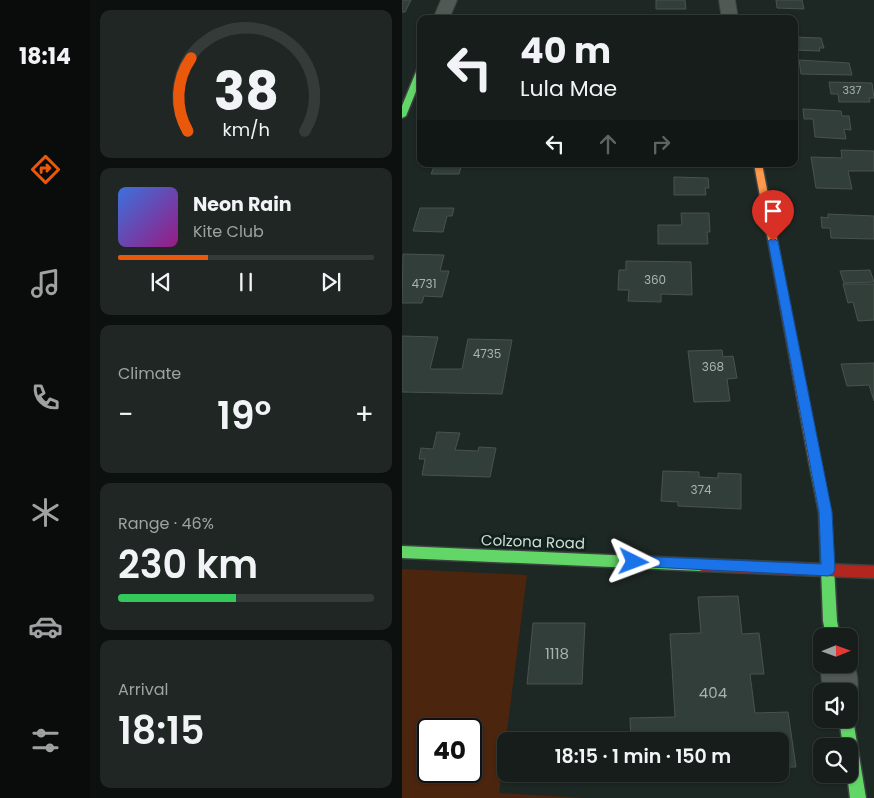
<!DOCTYPE html>
<meta charset="utf-8">
<style>
:root{--surface:#161d1a;--page:#1f2623;--text:#f1f3f6;--muted:#9ea2a2;--line:#353b39;--accent:#ea580c}
body{margin:0;font-family:Poppins,sans-serif;background:var(--page);color:var(--text);height:100vh;display:flex;flex-direction:column;font-size:19px;white-space:nowrap}
*{box-sizing:border-box;margin:0}
p{font-size:16px;color:var(--muted)}
.icon{flex:none;width:28px;height:28px;fill:none;stroke:currentColor;stroke-width:2;stroke-linecap:round;stroke-linejoin:round}
.map{position:relative;flex:1;overflow:hidden}
.sheet{display:flex;flex-direction:column;gap:10px;padding:10px;background:#0c100e;width:312px}
.sheet>*{flex:none}
.hud{position:absolute;left:15px;top:15px;width:381px;height:152px;border-radius:10px;box-shadow:0 1px 4px #0004,0 0 0 1px var(--line);background:#161d1a;color:var(--text);overflow:hidden}
.needle{width:32px;rotate:89deg}
.controls{position:absolute;left:411px;top:628px;display:grid;gap:10px}
.controls a{display:grid;place-items:center;width:45px;height:45px;border-radius:10px;background:var(--surface);box-shadow:0 1px 4px #0004,0 0 0 1px var(--line);font-size:25px}
.speed{position:absolute;left:15px;top:718px;display:flex;gap:10px;font-size:25px;font-weight:700;text-align:center}
.speed>*{display:grid;place-content:center;width:65px;height:65px;border-radius:50%;background:var(--surface);box-shadow:0 1px 4px #0004,0 0 0 1px var(--line);line-height:1}
.speed .limit{border:2px solid #111;border-radius:8px;background:#fff;color:#111}
.pin{position:absolute;display:grid;place-items:center;width:42px;height:42px;color:#fff;margin:-51px -21px;border-radius:50% 50% 50% 0;rotate:-45deg;box-shadow:0 0 5px #0007}
.pin .icon{rotate:45deg}
.me{position:absolute;width:55px;margin:-28px;rotate:93deg;stroke-linejoin:round;filter:drop-shadow(0 0 4px #0008)}
.turn{display:flex;align-items:center;gap:18px;height:105px;padding:0 20px;font-size:22px}
.turn .icon{width:65px;height:65px;stroke-width:2.5}
.turn b{display:block;font-size:35px;line-height:42px}
.lanes{display:flex;align-items:center;height:48px;padding:0 20px;background:#0003;justify-content:center;gap:25px;direction:ltr}
.lanes .off{opacity:.35}
.big{font-size:38px;font-weight:600;line-height:1.1}
.sheet .tile{flex:1;display:flex;flex-direction:column;justify-content:center;gap:8px;min-width:0;padding:0 18px;border-radius:10px;background:var(--page)}
.sheet .dial{align-items:center;gap:0}
.dial svg{height:130px;overflow:visible;fill:none;stroke:var(--line);stroke-width:7;stroke-linecap:round;text-anchor:middle}
.dial text{fill:var(--text);stroke:none}
.song{display:flex;align-items:center;gap:15px}
.cover{width:60px;height:60px;border-radius:8px;background:linear-gradient(135deg,hsl(220 70% 55%),hsl(310 70% 35%))}
.played{height:5px;border-radius:2px;background:linear-gradient(90deg,var(--accent) 35%,var(--line) 35%)}
.keys{display:flex;justify-content:space-around;direction:ltr}
.heat{display:flex;justify-content:space-between;align-items:center;font-size:28px;direction:ltr}
.charge{height:8px;border-radius:4px;background:linear-gradient(90deg,#34c759 46%,var(--line) 0)}
.trip{position:absolute;left:95px;top:732px;width:292px;height:50px;border-radius:10px;background:var(--surface);box-shadow:0 1px 4px #0004,0 0 0 1px var(--line);font-weight:600;line-height:50px;text-align:center}
main{display:flex;flex:1;min-height:0}
.menu{display:flex;flex-direction:column;width:90px;justify-content:space-around;align-items:center;background:#090c0a;color:var(--muted)}
.menu .icon{width:35px;height:35px}
.menu .on{color:var(--accent)}
.menu b{font-size:22px;color:var(--text)}
.map>svg:first-child{display:block}
.green{fill:#4c250e;fill-rule:evenodd}
.building{fill:#313e39;stroke:#4a524f}
.lines{fill:none;stroke-linecap:round;stroke-linejoin:round}
.street-casing{stroke:#3b4340;stroke-width:2}
.fast-casing{stroke:#3b4340;stroke-width:3}
.slow-casing{stroke:#3b4340;stroke-width:3}
.jam-casing{stroke:#3b4340;stroke-width:3}
.street{fill:#515955;fill-rule:evenodd}
.fast{fill:#63d668;fill-rule:evenodd}
.slow{fill:#ff974d;fill-rule:evenodd}
.jam{fill:#b3261e;fill-rule:evenodd}
.route{fill:#1a73e8;stroke:#114b97}
.labels{text-anchor:middle;stroke-width:5;stroke-linejoin:round;paint-order:stroke}
.far-number-label{font-size:11px;fill:#a8b3af}
.number-label{font-size:12px;fill:#a8b3af}
.street-label{font-size:15px;fill:#d0dad6;stroke:#0f211a}
.near-number-label{font-size:15px;fill:#a8b3af}
</style>
<main>
<nav class="menu">
<b>18:14</b>
<svg class="icon on" aria-label="directions" viewBox="0 0 24 24"><path d="M12 3l9 9-9 9-9-9zM9 14v-3h6M13 9l2 2-2 2"/></svg>
<svg class="icon" aria-label="music" viewBox="0 0 24 24"><path d="M9 18V5l10-2v13"/><circle cx="6" cy="18" r="3"/><circle cx="16" cy="16" r="3"/></svg>
<svg class="icon" aria-label="phone" viewBox="0 0 24 24"><path d="M5 4h4l2 5-3 2q2 4 5 5l2-3 5 2v4C11 20 4 13 5 4z"/></svg>
<svg class="icon" aria-label="climate" viewBox="0 0 24 24"><path d="M12 3v18M4 7l16 10M4 17L20 7"/></svg>
<svg class="icon" aria-label="car" viewBox="0 0 24 24"><path d="M5 17H2v-5l4-1 3-4h7l3 4 3 1v5h-3M9 17h6M6 11h13"/><circle cx="7" cy="17" r="2"/><circle cx="17" cy="17" r="2"/></svg>
<svg class="icon" aria-label="filters" viewBox="0 0 24 24"><path d="M4 7h16M4 17h16"/><circle cx="9" cy="7" r="2"/><circle cx="15" cy="17" r="2"/></svg>
</nav>
<section class="sheet">
<div class="tile dial"><svg viewBox="0 0 100 80">
<path d="M14 69A42 42 0 1 1 86 69"/>
<path d="M14 69A42 42 0 0 1 16 24" stroke="#ea580c"/>
<text x="50" y="56" font-size="32" font-weight="700">38</text>
<text x="50" y="72" font-size="11">km/h</text>
</svg></div>
<div class="tile">
<div class="song"><i class="cover"></i><div><b>Neon Rain</b><p>Kite Club</p></div></div>
<div class="played"></div>
<div class="keys"><svg class="icon" aria-label="previous" viewBox="0 0 24 24"><path d="M18 5L8 12l10 7zM5 5v14"/></svg><svg class="icon" aria-label="pause" viewBox="0 0 24 24"><path d="M8 5v14M16 5v14"/></svg><svg class="icon" aria-label="next" viewBox="0 0 24 24"><path d="M6 5l10 7-10 7zM19 5v14"/></svg></div>
</div>
<div class="tile"><p>Climate</p>
<div class="heat"><a>−</a><b class="big">19°</b><a>+</a></div>
</div>
<div class="tile"><p>Range · 46%</p><b class="big">230 km</b><div class="charge"></div></div>
<div class="tile"><p>Arrival</p><b class="big">18:15</b></div>
</section>
<div class="map">
<svg width="472" height="798" viewBox="0 0 472 798">
<rect width="100%" height="100%" fill="#1d2723"/>
<!-- green -->
<path class="green" d="M 0,569 L 125,575 L 97,793 L 183,798 L 0,798 ZM 26,729 L 69,729 L 69,771 L 26,771 Z"/>
<!-- building -->
<g class="building">
<path d="M 0,0 L 9,0 L 3,12 L 0,12 Z"/>
<path d="M 254,0 L 283,0 L 284,9 L 254,9 Z"/>
<path d="M 374,0 L 400,0 L 402,9 L 375,8 Z"/>
<path d="M 392,37 L 419,38 L 422,48 L 417,48 L 418,51 L 392,50 Z"/>
<path d="M 397,60 L 447,63 L 450,75 L 399,74 Z"/>
<path d="M 427,82 L 470,83 L 472,98 L 467,98 L 468,102 L 437,102 L 436,94 L 429,94 Z"/>
<path d="M 401,109 L 439,111 L 440,116 L 447,116 L 449,130 L 442,129 L 444,139 L 413,137 L 411,119 L 402,119 Z"/>
<path d="M 439,150 L 472,151 L 472,171 L 446,171 L 450,189 L 414,188 L 409,157 L 440,158 Z"/>
<path d="M 33,164 L 60,164 L 57,174 L 29,174 Z"/>
<path d="M 272,177 L 306,178 L 307,188 L 303,188 L 304,195 L 272,195 Z"/>
<path d="M 18,208 L 52,208 L 50,216 L 45,216 L 41,232 L 11,231 Z"/>
<path d="M 279,213 L 307,213 L 308,232 L 305,232 L 306,244 L 256,244 L 256,225 L 280,225 Z"/>
<path d="M 426,214 L 472,216 L 472,239 L 429,238 L 428,228 L 420,228 L 419,217 L 426,218 Z"/>
<path d="M 1,254 L 42,255 L 38,271 L 47,271 L 40,297 L 22,296 L 20,303 L 0,303 Z"/>
<path d="M 224,261 L 289,262 L 290,295 L 259,294 L 259,302 L 226,301 L 227,290 L 216,290 L 217,270 L 224,270 Z"/>
<path d="M 468,270 L 472,282 L 442,283 L 438,271 Z"/>
<path d="M 441,284 L 472,284 L 472,320 L 456,321 L 451,302 L 446,303 Z"/>
<path d="M 0,336 L 36,337 L 28,369 L 60,369 L 66,339 L 110,340 L 100,394 L 0,392 Z"/>
<path d="M 320,350 L 321,357 L 331,356 L 335,378 L 325,379 L 328,401 L 292,402 L 286,351 Z"/>
<path d="M 472,363 L 472,401 L 467,385 L 445,386 L 439,364 Z"/>
<path d="M 35,432 L 58,433 L 53,450 L 76,451 L 77,447 L 94,448 L 88,477 L 20,475 L 23,459 L 17,459 L 19,448 L 31,449 Z"/>
<path d="M 261,471 L 297,472 L 297,477 L 316,478 L 316,473 L 339,474 L 339,509 L 276,506 L 276,502 L 259,501 Z"/>
<path d="M 336,596 L 340,634 L 357,633 L 362,674 L 348,674 L 353,713 L 386,712 L 394,767 L 379,767 L 379,741 L 229,741 L 228,718 L 273,717 L 268,634 L 299,633 L 296,597 Z"/>
<path d="M 131,623 L 183,623 L 180,684 L 125,684 Z"/>
</g>
<g class="lines">
<defs>
<g id="street">
<path d="M 39,0 L 55,0 L 47,19 L 31,19 Z"/>
<path d="M 317,0 L 333,0 L 336,19 L 320,19 Z"/>
<path d="M 448,653 C 455,670 459,686 452,703 L 448,705 L 448,691 L 421,691 L 418,664 L 420,658 L 420,664 L 448,664 Z"/>
</g>
<g id="fast">
<path d="M 16,67 L 19,67 L 19,79 L 4,116 L 0,118 L 0,106 Z"/>
<path d="M 413,457 L 417,459 L 419,462 L 429,513 L 435,621 L 438,636 L 424,636 L 421,621 L 417,513 L 407,462 L 409,459 Z"/>
<path d="M 0,546 L 300,559 L 305,561 L 307,565 L 305,569 L 300,571 L 0,558 Z"/>
<path d="M 448,713 L 451,719 L 464,798 L 448,798 L 445,774 L 448,774 L 448,746 L 441,746 L 437,719 L 448,719 Z"/>
</g>
<path id="slow" d="M 352,164 L 360,164 L 419,462 L 417,465 L 409,465 L 407,462 Z"/>
<path id="jam" d="M 300,559 L 472,566 L 472,578 L 300,571 L 295,569 L 293,565 L 295,561 Z"/>
</defs>
<!-- street casing -->
<use href="#street" class="street-casing"/>
<!-- fast casing -->
<use href="#fast" class="fast-casing"/>
<!-- slow casing -->
<use href="#slow" class="slow-casing"/>
<!-- jam casing -->
<use href="#jam" class="jam-casing"/>
<!-- street -->
<use href="#street" class="street"/>
<!-- fast -->
<use href="#fast" class="fast"/>
<!-- slow -->
<use href="#slow" class="slow"/>
<!-- jam -->
<use href="#jam" class="jam"/>
</g>
<!-- route -->
<path class="route" d="M 371,238 L 376,241 L 430,512 L 433,570 L 431,574 L 426,576 L 228,566 L 226,562 L 228,558 L 232,556 L 419,564 L 417,512 L 366,241 Z"/>
<g class="labels">
<!-- far-number labels -->
<g class="far-number-label">
<text x="450" y="94">337</text>
</g>
<!-- number labels -->
<g class="number-label">
<text x="253" y="284">360</text>
<text x="22" y="288">4731</text>
<text x="85" y="358">4735</text>
<text x="311" y="371">368</text>
<text x="299" y="494">374</text>
</g>
<!-- street labels -->
<g class="street-label">
<text transform="translate(131 542) rotate(2)" y="5">Colzona Road</text>
</g>
<!-- near-number labels -->
<g class="near-number-label">
<text x="155" y="659">1118</text>
<text x="311" y="698">404</text>
</g>
</g>
</svg>
<div class="controls">
<a><svg class="needle" viewBox="-14 -14 28 28"><path d="M0-13l5 13h-10z" fill="#e53935"/><path d="M0 13l5-13h-10z" fill="#9ea2a2"/></svg></a>
<a><svg class="icon" aria-label="sound" viewBox="0 0 24 24"><path d="M4 9h4l5-4v14l-5-4H4zM17 9q2 3 0 6"/></svg></a>
<a><svg class="icon" aria-label="search" viewBox="0 0 24 24"><circle cx="10" cy="10" r="6"/><path d="M15 15l6 6"/></svg></a>
</div>
<div class="speed"><div class="limit">40</div></div>
<div class="pin" style="left:371px;top:241px;background:#d93025"><svg class="icon" aria-label="arrive" viewBox="0 0 24 24"><path d="M6 21V4h12l-3 4 3 4H6"/></svg></div>
<svg class="me" style="left:232px;top:562px" viewBox="-20 -20 40 40"><path d="M0-17L14 15 0 8-14 15z" fill="#1a73e8" stroke="#fff" stroke-width="4"/></svg>
<div class="trip">18:15 · 1 min · 150 m</div>
<div class="hud">
<div class="turn"><svg class="icon" aria-label="left" viewBox="0 0 24 24"><path d="M17 20v-9H6M10 6l-5 5 5 5"/></svg><div><b>40 m</b>Lula Mae</div></div>
<div class="lanes"><svg class="icon" aria-label="left" viewBox="0 0 24 24"><path d="M17 20v-9H6M10 6l-5 5 5 5"/></svg><svg class="icon off" aria-label="ahead" viewBox="0 0 24 24"><path d="M12 20V5M6 11l6-6 6 6"/></svg><svg class="icon off" aria-label="right" viewBox="0 0 24 24"><path d="M7 20v-9h11M14 6l5 5-5 5"/></svg></div>
</div>
</div>
</main>
